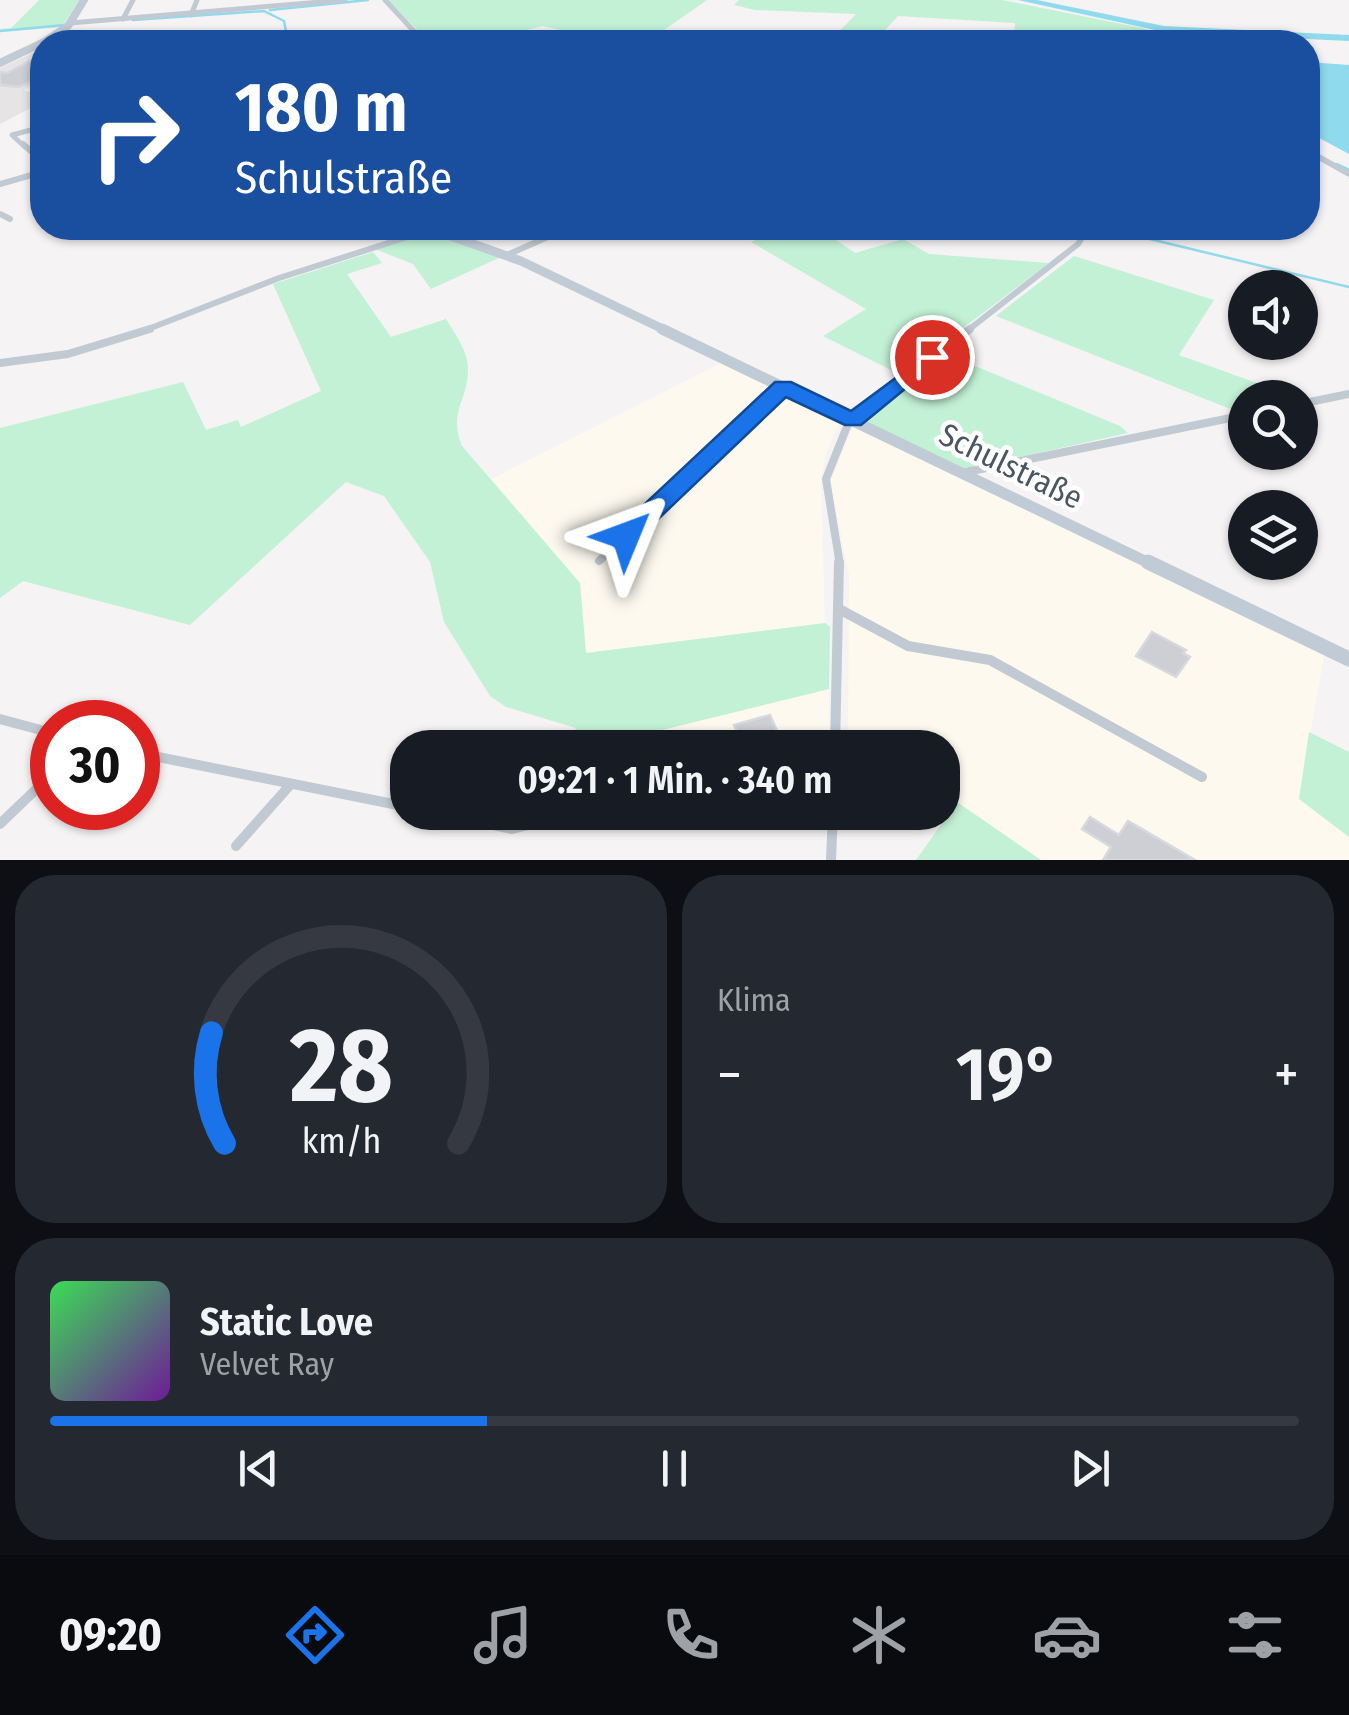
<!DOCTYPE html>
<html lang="de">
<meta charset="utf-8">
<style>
:root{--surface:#171b24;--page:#242831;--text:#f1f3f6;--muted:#9ea1a6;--line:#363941;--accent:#1a73e8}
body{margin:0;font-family:"Fira Sans Condensed",sans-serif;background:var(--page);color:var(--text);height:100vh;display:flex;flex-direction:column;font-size:38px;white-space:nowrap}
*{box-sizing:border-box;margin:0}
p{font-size:32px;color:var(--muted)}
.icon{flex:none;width:55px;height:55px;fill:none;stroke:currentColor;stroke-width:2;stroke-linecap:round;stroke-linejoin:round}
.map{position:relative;height:860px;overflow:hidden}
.drawer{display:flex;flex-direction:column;gap:15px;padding:15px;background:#0d0f14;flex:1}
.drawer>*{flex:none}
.banner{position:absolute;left:30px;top:30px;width:1290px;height:210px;border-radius:40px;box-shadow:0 2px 8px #0004;background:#1a4fa0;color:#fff;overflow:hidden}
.controls{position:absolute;left:1228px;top:270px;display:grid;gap:20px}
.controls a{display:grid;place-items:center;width:90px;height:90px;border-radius:50%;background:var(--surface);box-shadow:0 2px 8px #0004;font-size:50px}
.speed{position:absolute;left:30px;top:700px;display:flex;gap:20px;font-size:50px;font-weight:700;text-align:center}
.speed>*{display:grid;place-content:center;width:130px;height:130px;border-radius:50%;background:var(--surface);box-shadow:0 2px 8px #0004;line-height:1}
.speed .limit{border:15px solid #d22;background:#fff;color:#111}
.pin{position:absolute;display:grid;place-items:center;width:85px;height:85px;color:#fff;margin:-42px;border:5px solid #fff;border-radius:50%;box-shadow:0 2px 10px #0007}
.me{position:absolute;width:110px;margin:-55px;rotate:46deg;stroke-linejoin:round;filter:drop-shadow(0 0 8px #0008)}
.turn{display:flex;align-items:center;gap:35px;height:210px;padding:0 40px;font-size:45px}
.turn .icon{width:130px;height:130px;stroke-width:2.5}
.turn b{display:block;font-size:70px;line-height:85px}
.big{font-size:75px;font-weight:600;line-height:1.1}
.drawer .tile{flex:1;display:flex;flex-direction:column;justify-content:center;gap:15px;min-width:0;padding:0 35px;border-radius:40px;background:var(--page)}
.drawer .dial{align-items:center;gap:0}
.dial svg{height:260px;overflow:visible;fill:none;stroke:var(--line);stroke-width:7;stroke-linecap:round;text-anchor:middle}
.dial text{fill:var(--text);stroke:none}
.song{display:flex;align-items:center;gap:30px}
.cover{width:120px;height:120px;border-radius:15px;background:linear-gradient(135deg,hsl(130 70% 55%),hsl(280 70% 35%))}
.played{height:10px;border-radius:5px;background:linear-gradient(90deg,var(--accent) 35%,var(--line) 35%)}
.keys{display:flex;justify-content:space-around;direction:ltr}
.heat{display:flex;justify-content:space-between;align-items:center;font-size:55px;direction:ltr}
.drawer .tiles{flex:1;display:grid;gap:15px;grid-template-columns:1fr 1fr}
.tile:last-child{grid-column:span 2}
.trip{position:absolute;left:390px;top:730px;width:570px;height:100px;border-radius:40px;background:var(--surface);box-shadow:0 2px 8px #0004;font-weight:600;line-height:100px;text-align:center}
.menu{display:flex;height:160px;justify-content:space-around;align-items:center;background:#090b0e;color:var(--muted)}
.menu .icon{width:70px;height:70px}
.menu .selected{color:var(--accent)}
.menu b{font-size:45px;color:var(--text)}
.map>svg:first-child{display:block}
.commercial{fill:#fdf9ef}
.education{fill:#e6e4e5}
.green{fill:#c3f1d5}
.water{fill:#90daee}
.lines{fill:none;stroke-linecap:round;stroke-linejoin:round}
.stream{stroke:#90daee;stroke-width:2.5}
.river{fill:#90daee;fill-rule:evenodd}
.building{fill:#cdcfd5;stroke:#d7d9de;stroke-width:2.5}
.street-far3{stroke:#c1cad2;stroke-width:5}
.street-far2{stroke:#c1cad2;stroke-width:6}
.street-far1{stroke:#c1cad2;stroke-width:8}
.street{stroke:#c1cad2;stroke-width:10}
.secondary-far3{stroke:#c1cbd6;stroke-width:8}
.secondary-far2{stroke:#c1cbd6;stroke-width:9}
.secondary-far1{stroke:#c1cbd6;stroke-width:11}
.secondary{stroke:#c1cbd6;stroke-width:15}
.route{fill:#1a73e8;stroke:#114b97;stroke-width:2.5}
.labels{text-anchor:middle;stroke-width:9;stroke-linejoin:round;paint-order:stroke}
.street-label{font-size:32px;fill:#4a5661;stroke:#fff}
</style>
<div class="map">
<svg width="1349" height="860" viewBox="0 0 1349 860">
<rect width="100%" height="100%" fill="#f5f3f3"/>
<!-- commercial -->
<g class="commercial">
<path d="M 721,363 L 840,420 L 826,454 L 821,479 L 825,623 L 586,653 L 580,583 L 491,479 Z"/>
<path d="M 854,425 L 1325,651 L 1299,798 L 1349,837 L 1349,860 L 1041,860 L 943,793 L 942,748 L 871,747 L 848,733 L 849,575 L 830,482 Z"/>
<path d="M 829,689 L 830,743 L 813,747 L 587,748 Z"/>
</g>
<!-- education -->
<path class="education" d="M 39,50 L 42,51 L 42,79 L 24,90 L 42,97 L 42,102 L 0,124 L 0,68 Z"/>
<!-- green -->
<g class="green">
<path d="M 39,0 L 79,0 L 62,27 L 0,32 L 0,29 L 11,28 Z"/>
<path d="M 388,0 L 707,0 L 647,42 L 598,39 L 543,26 L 476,42 L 429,42 Z"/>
<path d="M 739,0 L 1002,0 L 1142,28 L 1161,34 L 1168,42 L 1014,42 L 1015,23 L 898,16 L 874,42 L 829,42 L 856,14 L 755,10 L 734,5 Z"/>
<path d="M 818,228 L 855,253 L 903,239 L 929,254 L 1049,263 L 901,375 L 823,336 L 866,309 L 751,242 L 777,231 L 796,236 Z"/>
<path d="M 432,231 L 501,257 L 431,289 L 413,264 L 375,249 Z"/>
<path d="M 373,252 L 382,263 L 347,274 L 391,337 L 446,319 C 455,334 468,351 468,369 C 468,402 448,411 462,446 L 580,583 L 586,653 L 825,623 L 830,627 L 829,689 L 593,747 L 568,747 L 576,728 L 506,707 L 490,696 L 444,622 L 430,562 L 384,496 L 346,482 L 190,625 L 23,581 L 0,598 L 0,428 L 183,382 L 206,430 L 238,420 L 241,427 L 321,391 L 273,284 Z"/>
<path d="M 1074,256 L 1214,300 L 1179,355 L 1296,397 L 1245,398 L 1245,410 L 1238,412 L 996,316 Z"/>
<path d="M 946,354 L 1120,426 L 1128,433 L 966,469 L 859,420 Z"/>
<path d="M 1309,732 L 1349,752 L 1349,837 L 1299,799 Z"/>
<path d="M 957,802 L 1041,860 L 916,860 Z"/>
</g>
<!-- water -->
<path class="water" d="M 1308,62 L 1349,65 L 1349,154 L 1308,132 Z"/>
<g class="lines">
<!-- stream -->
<g class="stream">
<path d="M 270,10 L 368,0"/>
<path d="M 133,20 L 264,11 L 284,21 L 288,42"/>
<path d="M 1164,29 L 1171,42"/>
<path d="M 0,31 L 65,25"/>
<path d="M 1337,164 L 1349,170"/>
<path d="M 1104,228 L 1349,287"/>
</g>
<!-- river -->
<path class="river" d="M 1018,0 L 1037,0 L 1164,26 L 1349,35 L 1349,41 L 1164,32 Z"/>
</g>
<!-- building -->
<g class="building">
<path d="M 42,54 L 42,76 L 19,87 L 0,85 L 0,72 L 7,73 Z"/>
<path d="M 1152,632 L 1186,650 L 1183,653 L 1190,657 L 1176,677 L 1136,656 Z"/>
<path d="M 770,715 L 781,740 L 744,748 L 734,725 Z"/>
<path d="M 1090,817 L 1119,835 L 1128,821 L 1195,860 L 1103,860 L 1111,847 L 1082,829 Z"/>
</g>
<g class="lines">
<!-- street-far3 -->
<g class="street-far3">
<path d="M 385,0 L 424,42"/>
<path d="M 191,15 L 197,0"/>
<path d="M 123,19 L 133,0"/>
<path d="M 70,23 L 345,0"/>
<path d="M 150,42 L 237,33 L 237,42"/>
<path d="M 37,115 L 42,119"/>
<path d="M 25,147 L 12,135 L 42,127"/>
</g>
<!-- street-far2 -->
<g class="street-far2">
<path d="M 23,144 L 42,161"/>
<path d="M 1308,151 L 1349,174"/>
<path d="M 0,184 L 42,172"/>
<path d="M 0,214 L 10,219"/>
<path d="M 507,255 L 568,228"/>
<path d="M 143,331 L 279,278 L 432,229"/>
<path d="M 967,331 L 1078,244 L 1088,228"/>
</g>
<!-- street-far1 -->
<g class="street-far1">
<path d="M 0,363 L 68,354 L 150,329"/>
<path d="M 1300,404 L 1349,394"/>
<path d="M 962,473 L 1245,415"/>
<path d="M 599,561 L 783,387"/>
<path d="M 840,565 L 826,479 L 848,424 L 970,329"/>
</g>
<!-- street -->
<g class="street">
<path d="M 839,609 L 908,646 L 990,660 L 1202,777"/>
<path d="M 0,719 L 52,733"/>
<path d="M 835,748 L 839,562"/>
<path d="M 138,753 L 408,807"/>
<path d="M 434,812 L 512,829 L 581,812"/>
<path d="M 0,824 L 52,774"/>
<path d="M 236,846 L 291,784"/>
<path d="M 831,860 L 833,812"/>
</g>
<!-- secondary-far3 -->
<g class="secondary-far3">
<path d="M 44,42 L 68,26 L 84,0"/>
<path d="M 0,63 L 42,43"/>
</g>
<!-- secondary-far2 -->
<path class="secondary-far2" d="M 428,228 L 521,261 L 667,331"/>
<!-- secondary-far1 -->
<path class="secondary-far1" d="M 662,329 L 1153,565"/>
<!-- secondary -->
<path class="secondary" d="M 1148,562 L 1349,659"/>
</g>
<!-- route -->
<path class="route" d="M 932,351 L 943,357 L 939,361 L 861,425 L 845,425 L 786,397 L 634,542 L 617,542 L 613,536 L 617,530 L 775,382 L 791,382 L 851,411 Z"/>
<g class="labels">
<!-- street labels -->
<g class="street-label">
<text transform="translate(1011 466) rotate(26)" y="11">Schulstraße</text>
</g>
</g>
</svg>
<div class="controls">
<a><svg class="icon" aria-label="sound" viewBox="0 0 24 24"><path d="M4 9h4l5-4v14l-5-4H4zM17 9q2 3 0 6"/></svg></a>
<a><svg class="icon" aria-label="search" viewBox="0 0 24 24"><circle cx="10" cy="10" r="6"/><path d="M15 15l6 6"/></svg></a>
<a><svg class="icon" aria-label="layers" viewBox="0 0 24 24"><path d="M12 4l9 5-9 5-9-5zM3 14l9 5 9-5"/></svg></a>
</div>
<div class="speed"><div class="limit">30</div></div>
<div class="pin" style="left:932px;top:357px;background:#d93025"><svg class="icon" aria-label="arrive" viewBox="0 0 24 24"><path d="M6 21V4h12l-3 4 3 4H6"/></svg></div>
<svg class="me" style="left:626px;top:536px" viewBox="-20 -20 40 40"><path d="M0-17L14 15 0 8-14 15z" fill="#1a73e8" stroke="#fff" stroke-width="4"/></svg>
<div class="trip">09:21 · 1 Min. · 340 m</div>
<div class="banner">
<div class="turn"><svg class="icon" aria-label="right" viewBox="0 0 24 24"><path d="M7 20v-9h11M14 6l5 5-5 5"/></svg><div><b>180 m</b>Schulstraße</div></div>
</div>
</div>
<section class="drawer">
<div class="tiles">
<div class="tile dial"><svg viewBox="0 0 100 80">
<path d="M14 69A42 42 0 1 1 86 69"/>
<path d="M14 69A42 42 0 0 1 10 35" stroke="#1a73e8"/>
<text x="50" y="56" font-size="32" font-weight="700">28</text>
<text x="50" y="72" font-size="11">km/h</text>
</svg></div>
<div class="tile"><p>Klima</p>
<div class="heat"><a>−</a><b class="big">19°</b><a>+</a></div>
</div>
<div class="tile">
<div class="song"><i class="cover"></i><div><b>Static Love</b><p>Velvet Ray</p></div></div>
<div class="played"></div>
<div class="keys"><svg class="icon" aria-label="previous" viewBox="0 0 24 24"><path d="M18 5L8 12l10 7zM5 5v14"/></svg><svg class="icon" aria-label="pause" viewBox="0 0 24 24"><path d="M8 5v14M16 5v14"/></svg><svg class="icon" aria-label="next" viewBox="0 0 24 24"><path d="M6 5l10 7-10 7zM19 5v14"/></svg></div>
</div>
</div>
</section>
<nav class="menu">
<b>09:20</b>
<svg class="icon selected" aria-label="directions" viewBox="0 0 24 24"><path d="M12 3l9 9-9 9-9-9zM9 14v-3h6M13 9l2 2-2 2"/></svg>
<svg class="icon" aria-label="music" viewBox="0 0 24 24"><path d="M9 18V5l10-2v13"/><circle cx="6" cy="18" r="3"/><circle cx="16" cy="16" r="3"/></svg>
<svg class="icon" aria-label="phone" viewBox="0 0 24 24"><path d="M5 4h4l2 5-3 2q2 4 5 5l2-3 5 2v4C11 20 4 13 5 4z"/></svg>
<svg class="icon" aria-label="climate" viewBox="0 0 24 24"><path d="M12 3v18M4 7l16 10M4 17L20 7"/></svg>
<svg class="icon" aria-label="car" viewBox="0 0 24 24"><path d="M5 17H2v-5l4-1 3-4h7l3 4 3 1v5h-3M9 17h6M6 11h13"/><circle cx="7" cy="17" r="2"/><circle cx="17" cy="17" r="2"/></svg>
<svg class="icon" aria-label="filters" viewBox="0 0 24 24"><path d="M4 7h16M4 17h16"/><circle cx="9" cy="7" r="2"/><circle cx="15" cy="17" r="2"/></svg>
</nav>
